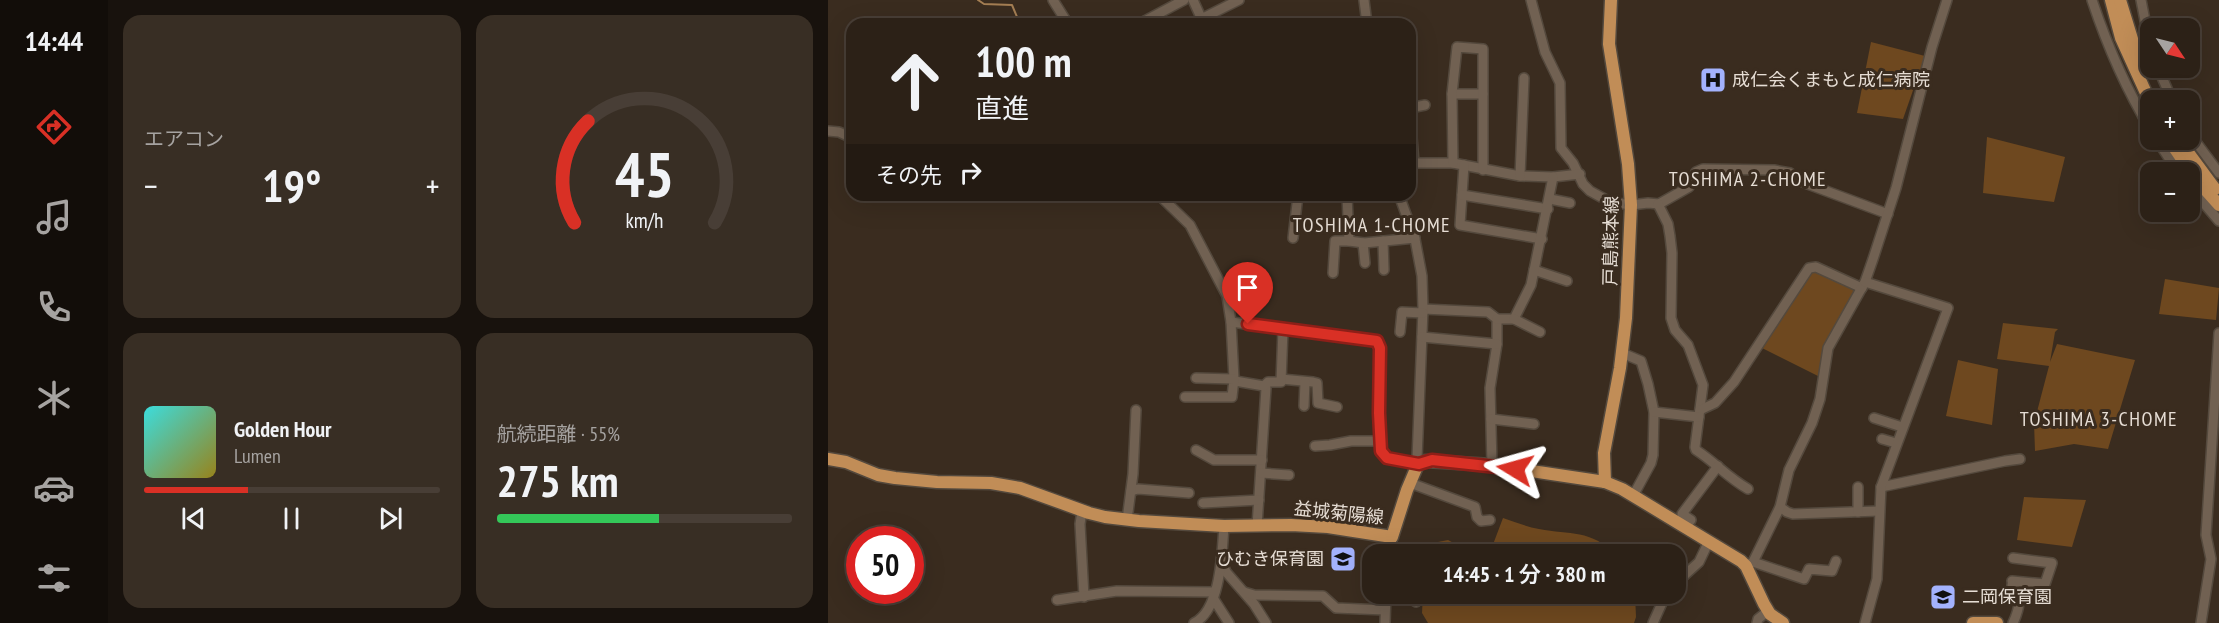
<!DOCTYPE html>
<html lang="ja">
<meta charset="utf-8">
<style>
:root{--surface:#2c2117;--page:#382e24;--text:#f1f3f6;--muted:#a6a3a1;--line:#483e36;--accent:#d93025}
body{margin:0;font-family:"PT Sans Narrow","Noto Sans JP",sans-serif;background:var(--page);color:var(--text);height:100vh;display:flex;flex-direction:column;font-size:22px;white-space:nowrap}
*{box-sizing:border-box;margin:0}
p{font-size:20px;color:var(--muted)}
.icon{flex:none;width:33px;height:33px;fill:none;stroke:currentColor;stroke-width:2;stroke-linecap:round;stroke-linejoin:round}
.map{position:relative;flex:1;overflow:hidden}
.side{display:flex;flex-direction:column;gap:15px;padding:15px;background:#18120d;width:720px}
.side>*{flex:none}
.top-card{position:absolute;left:18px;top:18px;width:570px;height:183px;border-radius:18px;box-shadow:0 6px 24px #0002,0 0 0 2px var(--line);background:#2c2117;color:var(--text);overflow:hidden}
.needle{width:39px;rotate:125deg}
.tools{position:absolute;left:1312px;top:18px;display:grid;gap:12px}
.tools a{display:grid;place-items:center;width:60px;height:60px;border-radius:12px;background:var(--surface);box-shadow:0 6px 24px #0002,0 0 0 2px var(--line);font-size:30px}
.speed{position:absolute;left:18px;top:526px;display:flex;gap:12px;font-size:30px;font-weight:700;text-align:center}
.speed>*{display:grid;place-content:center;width:78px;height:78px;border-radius:50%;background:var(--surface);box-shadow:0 6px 24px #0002,0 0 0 2px var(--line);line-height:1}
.speed .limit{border:9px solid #d22;background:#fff;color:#111}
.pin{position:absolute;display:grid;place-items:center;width:51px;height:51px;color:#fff;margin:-62px -26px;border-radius:50% 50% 50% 0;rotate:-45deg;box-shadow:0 0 6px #0007}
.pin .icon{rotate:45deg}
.me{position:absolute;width:66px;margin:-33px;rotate:278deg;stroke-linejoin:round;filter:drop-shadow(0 0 4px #0008)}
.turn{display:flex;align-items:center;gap:21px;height:126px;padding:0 30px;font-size:27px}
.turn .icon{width:78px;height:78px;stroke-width:2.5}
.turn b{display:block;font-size:42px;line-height:51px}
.then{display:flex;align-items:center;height:57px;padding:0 30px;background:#0003;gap:12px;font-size:22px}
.big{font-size:45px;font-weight:600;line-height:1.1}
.side .card{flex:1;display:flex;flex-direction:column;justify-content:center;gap:9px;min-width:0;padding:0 21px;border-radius:18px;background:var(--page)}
.side .dial{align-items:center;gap:0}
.dial svg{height:156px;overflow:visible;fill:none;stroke:var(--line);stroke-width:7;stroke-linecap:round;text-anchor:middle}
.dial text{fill:var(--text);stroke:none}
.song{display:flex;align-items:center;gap:18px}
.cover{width:72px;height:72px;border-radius:9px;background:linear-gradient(135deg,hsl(180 70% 55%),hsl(50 70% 35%))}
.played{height:6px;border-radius:3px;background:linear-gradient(90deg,var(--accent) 35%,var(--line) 35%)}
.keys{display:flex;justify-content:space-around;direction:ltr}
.heat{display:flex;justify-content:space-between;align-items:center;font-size:33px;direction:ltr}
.charge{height:9px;border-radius:4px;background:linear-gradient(90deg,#34c759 55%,var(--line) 0)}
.side .tiles{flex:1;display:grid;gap:15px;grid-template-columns:repeat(2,1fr)}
.trip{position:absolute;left:534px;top:544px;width:324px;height:60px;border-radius:18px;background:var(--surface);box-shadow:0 6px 24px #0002,0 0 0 2px var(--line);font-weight:600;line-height:60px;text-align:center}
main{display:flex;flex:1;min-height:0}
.menu{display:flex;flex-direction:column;width:108px;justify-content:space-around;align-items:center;background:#120d09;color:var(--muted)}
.menu .icon{width:42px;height:42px}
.menu .current{color:var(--accent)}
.menu b{font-size:27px;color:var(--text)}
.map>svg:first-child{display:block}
.green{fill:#6e481f}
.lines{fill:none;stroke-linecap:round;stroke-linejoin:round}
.stream{stroke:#a47e53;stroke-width:2}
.minor-casing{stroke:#54493d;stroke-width:12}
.major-casing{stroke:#54493d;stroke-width:15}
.minor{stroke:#716152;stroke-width:9}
.major{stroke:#c18d57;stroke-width:12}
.route-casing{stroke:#8d1f18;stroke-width:15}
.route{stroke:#d93025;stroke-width:10}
.labels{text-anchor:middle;stroke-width:6;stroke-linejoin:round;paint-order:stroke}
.poi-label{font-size:18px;fill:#e6ddd4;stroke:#3a2c1f;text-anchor:start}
.street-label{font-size:18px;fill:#e6ddd4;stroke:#3a2c1f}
.neighbourhood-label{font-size:20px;letter-spacing:1.5px;fill:#e6ddd4;stroke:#3a2c1f}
</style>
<main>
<nav class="menu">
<b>14:44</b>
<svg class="icon current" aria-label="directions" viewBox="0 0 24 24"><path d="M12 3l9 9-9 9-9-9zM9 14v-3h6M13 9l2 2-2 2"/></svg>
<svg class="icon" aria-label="music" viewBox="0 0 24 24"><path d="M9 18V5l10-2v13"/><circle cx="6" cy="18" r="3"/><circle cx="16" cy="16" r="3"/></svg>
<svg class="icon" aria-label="phone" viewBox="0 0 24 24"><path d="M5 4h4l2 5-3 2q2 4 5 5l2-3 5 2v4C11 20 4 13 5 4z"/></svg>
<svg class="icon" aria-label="climate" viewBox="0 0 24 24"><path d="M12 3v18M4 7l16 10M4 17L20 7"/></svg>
<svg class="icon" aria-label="car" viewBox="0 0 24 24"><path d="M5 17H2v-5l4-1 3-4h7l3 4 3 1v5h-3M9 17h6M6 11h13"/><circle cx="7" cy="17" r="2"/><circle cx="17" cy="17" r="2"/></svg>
<svg class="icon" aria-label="filters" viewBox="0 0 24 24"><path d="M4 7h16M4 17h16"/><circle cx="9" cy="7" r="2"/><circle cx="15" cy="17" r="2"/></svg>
</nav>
<section class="side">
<div class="tiles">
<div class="card"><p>エアコン</p>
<div class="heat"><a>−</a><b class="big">19°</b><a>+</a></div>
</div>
<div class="card dial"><svg viewBox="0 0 100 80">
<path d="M14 69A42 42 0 1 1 86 69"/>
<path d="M14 69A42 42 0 0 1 21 17" stroke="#d93025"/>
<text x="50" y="56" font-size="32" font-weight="700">45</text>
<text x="50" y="72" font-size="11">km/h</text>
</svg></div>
<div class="card">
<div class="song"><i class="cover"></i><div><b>Golden Hour</b><p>Lumen</p></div></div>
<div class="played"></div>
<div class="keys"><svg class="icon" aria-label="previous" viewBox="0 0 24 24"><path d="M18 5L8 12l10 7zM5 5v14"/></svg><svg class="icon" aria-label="pause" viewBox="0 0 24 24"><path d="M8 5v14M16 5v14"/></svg><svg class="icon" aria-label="next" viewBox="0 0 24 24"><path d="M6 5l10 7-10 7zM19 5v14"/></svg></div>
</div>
<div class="card"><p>航続距離 · 55%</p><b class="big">275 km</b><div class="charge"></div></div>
</div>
</section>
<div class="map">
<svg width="1391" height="623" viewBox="0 0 1391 623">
<rect width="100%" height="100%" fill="#3a2c1f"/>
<!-- green -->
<g class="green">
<path d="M 1043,42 L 1097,56 L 1075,119 L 1029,113 Z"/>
<path d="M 1159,137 L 1237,157 L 1226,202 L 1155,193 Z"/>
<path d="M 981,268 L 1034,288 L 1000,348 L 996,379 L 930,346 Z"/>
<path d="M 1337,279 L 1391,288 L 1388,320 L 1331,314 Z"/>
<path d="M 1175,323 L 1230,329 L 1227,332 L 1222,362 L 1229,344 L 1307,360 L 1280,449 L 1246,444 L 1207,451 L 1206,423 L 1221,366 L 1169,359 Z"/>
<path d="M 1130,360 L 1170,369 L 1164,425 L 1118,416 Z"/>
<path d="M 1196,497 L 1258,500 L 1244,547 L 1189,540 Z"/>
<path d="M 675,518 C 687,522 699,527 711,529 C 742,535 763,529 788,555 L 661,555 Z"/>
<path d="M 620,540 L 648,555 L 595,555 L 595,545 Z"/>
<path d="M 595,594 L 807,594 L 808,617 L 806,623 L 600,623 L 594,613 Z"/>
</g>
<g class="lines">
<!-- stream -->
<path class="stream" d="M 150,0 L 156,4 L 184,5 L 192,24"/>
<defs>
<g id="minor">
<path d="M 225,0 L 240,24"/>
<path d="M 365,0 L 375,22"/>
<path d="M 536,0 L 539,24"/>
<path d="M 703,0 L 717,52 L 732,83 L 733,148 L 745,163 L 755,184 L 762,191 L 782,202 L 803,205 L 820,203 L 831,204 L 861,187 L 868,172 L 875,169 L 946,170 L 962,173 L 974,182 L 1060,214"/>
<path d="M 1264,0 C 1279,45 1298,89 1323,130"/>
<path d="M 1313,0 L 1323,51"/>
<path d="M 373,19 L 411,0"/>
<path d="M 311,24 L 356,0"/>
<path d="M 1330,68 L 1344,100"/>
<path d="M 624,94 L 655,94"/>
<path d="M 582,108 L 597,105"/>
<path d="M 582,113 L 586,163 L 625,163 L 692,176 L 725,177 L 752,174"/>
<path d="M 0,131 L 11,132 L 24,138"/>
<path d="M 1362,134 L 1391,173"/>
<path d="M 1329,140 L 1350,172"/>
<path d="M 625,163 L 624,94 L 629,47 L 655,49 L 655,170"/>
<path d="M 636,165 L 632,225 L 714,239"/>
<path d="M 692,176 L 696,78"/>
<path d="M 1362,187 L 1391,221"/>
<path d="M 331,195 L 362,225 L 399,296 L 403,322 L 406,379 L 407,381 L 436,386 L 438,388 L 429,526"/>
<path d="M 519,195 L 521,241"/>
<path d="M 634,195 L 720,209"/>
<path d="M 722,199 L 742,203"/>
<path d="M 830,204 L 840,224 L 842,236 L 844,253 L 843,318 L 847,330 L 860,345 L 875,385 L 867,447 L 868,450 C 888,463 899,477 920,489"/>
<path d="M 465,238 L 470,195"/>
<path d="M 555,241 L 556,270"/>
<path d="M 535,243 L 537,263"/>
<path d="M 706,270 L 739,281"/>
<path d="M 505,273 L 507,241 L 521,241 L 536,243 L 587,238"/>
<path d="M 595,309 L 660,312 L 669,319 L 669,344 L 662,388 L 664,465"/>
<path d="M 669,319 L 686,319 L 703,285 L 725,177"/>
<path d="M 686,319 L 712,332"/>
<path d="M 403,322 L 549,341 L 552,347 L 551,413 L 553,451 L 559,458 L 590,464 L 589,459 L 595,309 L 594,276 L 587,239 L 571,195"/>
<path d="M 572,332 L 574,312 L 595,313"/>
<path d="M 594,337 L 669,344"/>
<path d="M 794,353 L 813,361 L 820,384 L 826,412 L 825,455 L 823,463 L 805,496"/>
<path d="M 453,379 L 485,382 L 489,383 L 490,403 L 509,407"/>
<path d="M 436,386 L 440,382 L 453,382 L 455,329"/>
<path d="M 357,397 L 404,397 L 406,379 L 368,378"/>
<path d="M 476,406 L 477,382"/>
<path d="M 872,410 L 887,403 L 906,382 L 981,268 L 988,267 L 1034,288"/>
<path d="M 826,412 L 871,417"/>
<path d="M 1046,418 L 1074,427"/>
<path d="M 663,419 L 706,424"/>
<path d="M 1054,439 L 1068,443"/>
<path d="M 487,446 L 502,445 L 523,441 L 552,441"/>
<path d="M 368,450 L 386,460 L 434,460"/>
<path d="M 433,473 L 461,475"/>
<path d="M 582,483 L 647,507 L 649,517 L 653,521 L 662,520"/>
<path d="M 1053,487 L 1177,461 L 1192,459"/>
<path d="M 303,491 L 310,489 L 361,493"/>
<path d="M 375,503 L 431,500"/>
<path d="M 952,507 L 959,512 L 965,514 L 1051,511"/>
<path d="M 254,511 L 252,524 L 256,597"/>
<path d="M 1030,512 L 1030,487"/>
<path d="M 299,520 L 305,474 L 308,410"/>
<path d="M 858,527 L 863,520 L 854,514 L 890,466"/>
<path d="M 562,555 L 564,537"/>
<path d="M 394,562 L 398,572 L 426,604 L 438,623"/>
<path d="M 925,562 L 976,579 L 981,569 L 1004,571 L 1008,561"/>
<path d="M 918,566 L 925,562 L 952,507 L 961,470 L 984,423 L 992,399 L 1000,348 L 1037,282 L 1045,259 L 1068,188 L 1104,47 L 1119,0"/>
<path d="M 1184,581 L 1217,584 L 1224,563 L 1185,558"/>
<path d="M 848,583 L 871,562 L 881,541"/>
<path d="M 1184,585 C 1195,596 1191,610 1185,623"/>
<path d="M 416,592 L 426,595 L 495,596 L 508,608 L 557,610"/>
<path d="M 575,594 L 588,602"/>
<path d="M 385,598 L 401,623"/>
<path d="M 229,600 L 289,591 L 387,592"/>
<path d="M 366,623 C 393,610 394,552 396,526"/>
<path d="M 557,623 L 558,594"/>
<path d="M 825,623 L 838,594"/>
<path d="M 929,623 L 930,619 L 940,611"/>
<path d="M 1037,623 L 1049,579 L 1053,487 L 1120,308 L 1037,282"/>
<path d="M 1373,623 L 1383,559 L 1378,535 L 1391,333"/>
</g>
<g id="major">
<path d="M 1283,0 L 1293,38 L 1323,104"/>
<path d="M 1292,0 L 1312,65"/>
<path d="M 1341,140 L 1366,177 L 1391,205"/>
<path d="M 1351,140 L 1387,189"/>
<path d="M 0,459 L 18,462 L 50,475 L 67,478 L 109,482 L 163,483 L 192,488 L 261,513 L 277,517 L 311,521 L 396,526 L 463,525 L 500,527 L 564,537 L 579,490 L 590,464 L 597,461 L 664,465 L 777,482 L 794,489 L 913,561 L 918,566 L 936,604 L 942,614 L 955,623"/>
<path d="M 777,482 L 776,453 L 792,368 L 798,318 L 803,205 L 800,164 L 781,44 L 783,0"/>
<path d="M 1145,623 L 1169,623"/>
</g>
</defs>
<!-- minor casing -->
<use href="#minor" class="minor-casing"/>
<!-- major casing -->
<use href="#major" class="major-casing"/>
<!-- minor -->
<use href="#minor" class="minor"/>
<!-- major -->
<use href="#major" class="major"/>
</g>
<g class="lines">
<defs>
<path id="route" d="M 420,324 L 549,341 L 552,348 L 551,413 L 553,451 L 559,458 L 591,464 L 604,460 L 687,469"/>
</defs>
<!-- route casing -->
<use href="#route" class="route-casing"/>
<!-- route -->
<use href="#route" class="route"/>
</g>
<!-- icons -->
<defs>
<symbol id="hospital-square" viewBox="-11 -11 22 22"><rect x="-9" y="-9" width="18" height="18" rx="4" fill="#a3b2fd" stroke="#3a2c1f"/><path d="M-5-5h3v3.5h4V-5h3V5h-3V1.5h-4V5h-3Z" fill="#111"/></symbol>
<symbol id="school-square" viewBox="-11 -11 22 22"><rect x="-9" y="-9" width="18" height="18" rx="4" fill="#a3b2fd" stroke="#3a2c1f"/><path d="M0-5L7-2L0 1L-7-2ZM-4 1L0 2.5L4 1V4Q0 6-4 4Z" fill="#111"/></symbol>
</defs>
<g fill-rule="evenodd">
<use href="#hospital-square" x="870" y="65" width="30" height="30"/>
<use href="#school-square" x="500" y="544" width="30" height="30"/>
<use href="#school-square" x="1100" y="582" width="30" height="30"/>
</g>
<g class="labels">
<!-- poi labels -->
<g class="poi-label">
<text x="904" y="86">成仁会くまもと成仁病院</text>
<text x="496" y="565" text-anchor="end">ひむき保育園</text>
<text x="1134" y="603">二岡保育園</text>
</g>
<!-- street labels -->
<g class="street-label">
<text transform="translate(783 241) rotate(-89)" y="6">戸島熊本線</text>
<text transform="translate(511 513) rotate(6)" y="6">益城菊陽線</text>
</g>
<!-- neighbourhood labels -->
<g class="neighbourhood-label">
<text x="920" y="186">TOSHIMA 2-CHOME</text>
<text x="544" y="232">TOSHIMA 1-CHOME</text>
<text x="1271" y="426">TOSHIMA 3-CHOME</text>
</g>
</g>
</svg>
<div class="tools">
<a><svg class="needle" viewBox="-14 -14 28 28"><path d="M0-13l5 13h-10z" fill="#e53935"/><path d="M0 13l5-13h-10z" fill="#a6a3a1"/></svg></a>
<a>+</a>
<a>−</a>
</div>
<div class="speed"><div class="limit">50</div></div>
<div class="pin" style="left:420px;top:324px;background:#d93025"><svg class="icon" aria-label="arrive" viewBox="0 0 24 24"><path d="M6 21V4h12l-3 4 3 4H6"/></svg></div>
<svg class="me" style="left:687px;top:469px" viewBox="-20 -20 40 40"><path d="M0-17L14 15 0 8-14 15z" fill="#d93025" stroke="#fff" stroke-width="4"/></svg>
<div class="trip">14:45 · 1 分 · 380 m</div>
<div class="top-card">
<div class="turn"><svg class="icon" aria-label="ahead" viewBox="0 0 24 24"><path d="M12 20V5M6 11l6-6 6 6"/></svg><div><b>100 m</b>直進</div></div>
<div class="then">その先<svg class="icon" aria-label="right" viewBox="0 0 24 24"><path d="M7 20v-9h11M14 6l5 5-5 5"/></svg></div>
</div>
</div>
</main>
